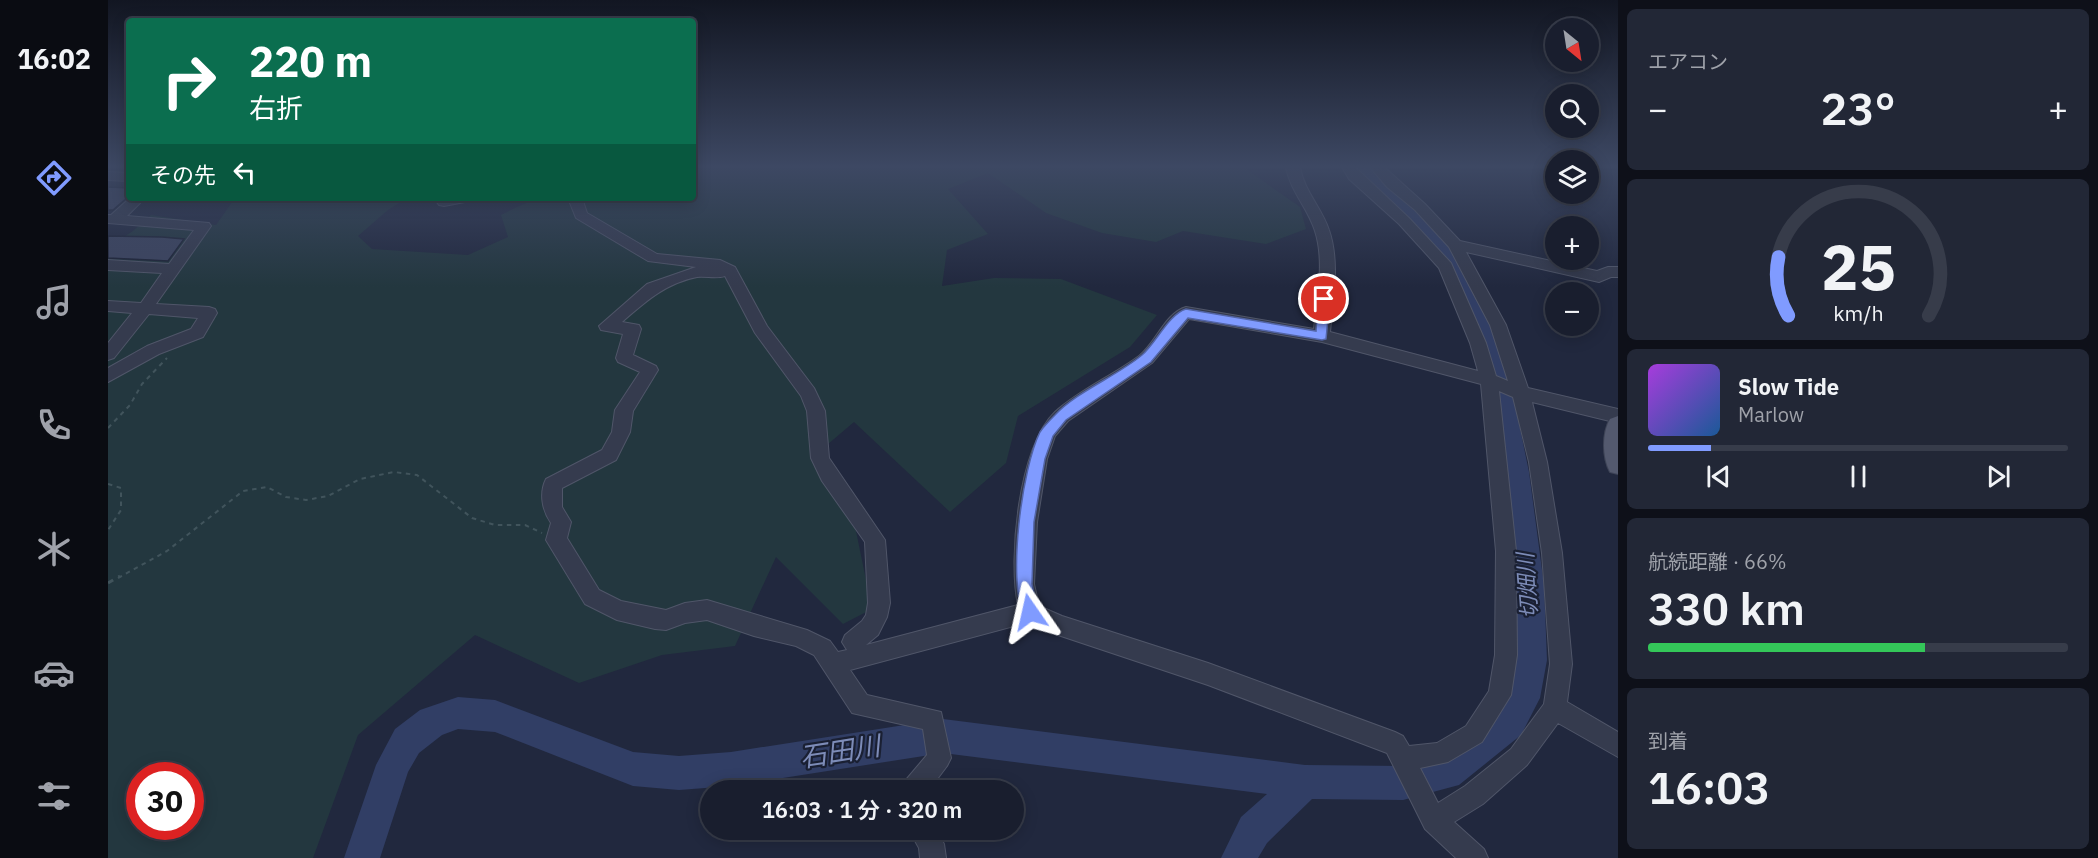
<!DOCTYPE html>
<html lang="ja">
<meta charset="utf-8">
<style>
:root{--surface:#191e2e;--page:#222736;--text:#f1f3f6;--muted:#9fa2aa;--line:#373c4a;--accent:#809bff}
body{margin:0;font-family:"IBM Plex Sans","Noto Sans JP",sans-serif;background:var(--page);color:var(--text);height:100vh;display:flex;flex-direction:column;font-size:22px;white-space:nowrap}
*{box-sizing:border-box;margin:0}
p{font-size:20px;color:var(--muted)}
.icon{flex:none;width:33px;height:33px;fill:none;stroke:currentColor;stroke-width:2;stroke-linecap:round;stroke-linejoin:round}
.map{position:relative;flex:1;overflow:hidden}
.sheet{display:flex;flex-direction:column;gap:9px;padding:9px;background:#0e1019;width:480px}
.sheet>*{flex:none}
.hud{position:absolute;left:18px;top:18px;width:570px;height:183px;border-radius:6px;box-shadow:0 3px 15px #0003,0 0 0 2px var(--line);background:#0b6e4f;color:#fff;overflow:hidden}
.needle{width:39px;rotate:150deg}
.buttons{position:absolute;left:1437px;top:18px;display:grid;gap:12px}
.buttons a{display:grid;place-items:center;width:54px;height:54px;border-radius:50%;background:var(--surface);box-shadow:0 3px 15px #0003,0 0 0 2px var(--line);font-size:30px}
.speed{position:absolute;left:18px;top:762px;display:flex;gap:12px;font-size:30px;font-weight:700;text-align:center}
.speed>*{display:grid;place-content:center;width:78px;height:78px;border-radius:50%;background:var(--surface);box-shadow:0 3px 15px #0003,0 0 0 2px var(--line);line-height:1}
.speed .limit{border:9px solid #d22;background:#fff;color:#111}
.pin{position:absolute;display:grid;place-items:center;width:51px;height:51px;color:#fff;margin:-26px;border:3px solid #fff;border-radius:50%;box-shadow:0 2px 6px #0007}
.me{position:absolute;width:66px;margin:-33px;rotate:349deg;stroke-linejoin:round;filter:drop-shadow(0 0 4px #0008)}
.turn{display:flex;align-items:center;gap:21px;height:126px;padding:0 24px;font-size:27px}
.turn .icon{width:78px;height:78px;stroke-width:2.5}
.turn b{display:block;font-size:42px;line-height:51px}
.then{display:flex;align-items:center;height:57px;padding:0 24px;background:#0003;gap:12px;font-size:22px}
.big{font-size:45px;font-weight:600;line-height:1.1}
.sheet .card{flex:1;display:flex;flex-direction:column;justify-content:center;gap:9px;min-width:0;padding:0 21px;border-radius:9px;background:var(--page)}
.sheet .dial{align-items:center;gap:0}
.dial svg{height:156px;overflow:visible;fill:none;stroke:var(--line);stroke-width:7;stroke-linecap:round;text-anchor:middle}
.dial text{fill:var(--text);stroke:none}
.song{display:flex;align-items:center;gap:18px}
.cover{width:72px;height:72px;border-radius:9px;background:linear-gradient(135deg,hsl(280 70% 55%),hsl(210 70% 35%))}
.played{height:6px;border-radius:3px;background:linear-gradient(90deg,var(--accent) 15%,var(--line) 15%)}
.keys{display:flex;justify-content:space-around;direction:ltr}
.heat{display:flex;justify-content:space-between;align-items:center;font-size:33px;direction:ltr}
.charge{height:9px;border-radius:4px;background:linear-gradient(90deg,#34c759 66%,var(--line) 0)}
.trip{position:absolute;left:592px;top:780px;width:324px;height:60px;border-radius:30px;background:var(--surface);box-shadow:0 3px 15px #0003,0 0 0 2px var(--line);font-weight:600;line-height:60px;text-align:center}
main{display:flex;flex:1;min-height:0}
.dock{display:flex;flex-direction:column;width:108px;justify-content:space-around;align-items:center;background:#0a0c12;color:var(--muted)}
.dock .icon{width:42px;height:42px}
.dock .selected{color:var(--accent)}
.dock b{font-size:27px;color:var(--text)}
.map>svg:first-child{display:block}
.green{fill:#23373f;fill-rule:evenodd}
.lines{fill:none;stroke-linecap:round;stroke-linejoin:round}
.river{fill:#313e65;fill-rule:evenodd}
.building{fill:#3c445f;stroke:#1c2235;stroke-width:1.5}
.minor-casing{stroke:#505669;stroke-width:2}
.major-casing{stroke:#3e4457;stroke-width:2}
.path-far1{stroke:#41545c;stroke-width:2;stroke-dasharray:4.5 4.5;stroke-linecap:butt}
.path{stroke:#41545c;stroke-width:3;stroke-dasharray:6 6;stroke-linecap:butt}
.minor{fill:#353b4e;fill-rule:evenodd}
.major{fill:#53596e;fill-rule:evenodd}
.route{fill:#809bff;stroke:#5365a6;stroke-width:1.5}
.labels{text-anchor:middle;stroke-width:4.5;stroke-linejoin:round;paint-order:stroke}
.water-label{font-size:22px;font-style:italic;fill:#7d8cb8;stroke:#1a2033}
.near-water-label{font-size:27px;font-style:italic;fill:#7d8cb8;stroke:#1a2033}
</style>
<main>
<nav class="dock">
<b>16:02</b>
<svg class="icon selected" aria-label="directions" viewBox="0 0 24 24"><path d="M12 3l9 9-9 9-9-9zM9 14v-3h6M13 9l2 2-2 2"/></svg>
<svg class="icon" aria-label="music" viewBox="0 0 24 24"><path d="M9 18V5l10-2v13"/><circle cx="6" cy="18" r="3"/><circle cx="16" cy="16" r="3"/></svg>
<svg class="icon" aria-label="phone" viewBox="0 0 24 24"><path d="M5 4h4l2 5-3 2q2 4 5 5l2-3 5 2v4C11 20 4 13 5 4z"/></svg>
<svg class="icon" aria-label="climate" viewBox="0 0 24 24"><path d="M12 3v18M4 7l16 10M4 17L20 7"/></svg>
<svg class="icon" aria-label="car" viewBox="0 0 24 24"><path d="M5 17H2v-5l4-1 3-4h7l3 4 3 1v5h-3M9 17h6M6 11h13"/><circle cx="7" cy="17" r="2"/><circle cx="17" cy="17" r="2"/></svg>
<svg class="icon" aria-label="filters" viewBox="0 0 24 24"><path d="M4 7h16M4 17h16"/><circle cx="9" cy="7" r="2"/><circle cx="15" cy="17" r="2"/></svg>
</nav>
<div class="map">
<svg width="1510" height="858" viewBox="0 0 1510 858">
<rect width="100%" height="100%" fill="#21283e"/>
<!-- green -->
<path class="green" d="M 585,167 L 1135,167 L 1192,207 L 1198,229 L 1158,244 L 1075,231 L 1048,242 L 994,233 L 938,213 L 880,173 L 840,189 L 880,234 L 839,250 L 834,286 L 886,278 L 953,279 L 1049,315 L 1022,347 L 910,416 L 898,463 L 842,512 L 746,422 L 713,450 L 748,531 L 764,609 L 735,624 L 668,557 L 627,646 L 554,655 L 471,683 L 367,635 L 250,735 L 205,858 L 0,858 L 0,247 L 25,231 L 43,215 L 108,225 L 127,198 L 299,198 L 280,210 L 250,236 L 264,249 L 360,255 L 400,237 L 393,215 C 422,200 439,192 471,203 L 484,198 L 585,198 ZM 32,776 L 82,776 L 82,826 L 32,826 Z"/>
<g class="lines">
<!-- river -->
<path class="river" d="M 1244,167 L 1263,167 L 1311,211 L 1340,245 L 1370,298 L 1389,342 L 1405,394 L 1421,472 L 1436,585 L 1439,660 L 1432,698 L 1413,735 L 1351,785 L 1295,800 L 1204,799 L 1159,843 L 1150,858 L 1113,858 L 1133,817 L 1159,794 L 835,753 L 623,786 L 571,790 L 525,786 L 387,732 L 350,729 L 334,735 L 311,753 L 300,772 L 272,858 L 236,858 L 268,765 L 287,729 L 312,710 L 350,697 L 387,700 L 525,752 L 571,756 L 623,752 L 835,719 L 1197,765 L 1295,766 L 1331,758 L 1389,711 L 1401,693 L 1407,660 L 1406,585 L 1395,472 L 1381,394 L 1365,342 L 1348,298 L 1324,252 L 1314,239 L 1297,219 L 1252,180 Z"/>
</g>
<!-- building -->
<g class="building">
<path d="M 0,187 L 21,188 L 21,196 L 5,210 L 0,210 Z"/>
<path d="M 0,236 L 54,237 L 76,239 L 60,261 L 42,260 L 0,258 Z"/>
</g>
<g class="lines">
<defs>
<g id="minor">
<path d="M 1178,167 L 1192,167 C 1196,191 1214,208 1221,230 C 1232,262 1225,300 1222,332 L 1370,371 L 1362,343 L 1331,268 L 1291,224 L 1241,179 L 1234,167 L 1247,167 L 1301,218 L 1343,263 L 1378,343 L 1388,376 L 1400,381 L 1382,325 L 1341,247 L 1307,210 L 1279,187 L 1262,167 L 1276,167 L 1317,204 L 1352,241 L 1489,271 L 1500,267 L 1510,267 L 1510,277 L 1503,277 L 1491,282 L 1358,252 L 1398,325 L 1420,388 L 1510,409 L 1510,423 L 1424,402 L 1439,462 L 1454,553 L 1464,664 L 1459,702 L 1510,732 L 1510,757 L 1450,723 L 1419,765 L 1375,804 L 1346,822 L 1376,849 L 1380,858 L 1348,858 L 1317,829 L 1279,753 L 1100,685 L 950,635 L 921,622 L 742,670 L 759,695 L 833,712 L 843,758 L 839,766 L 821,790 L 794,790 L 797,781 L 819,755 L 815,729 L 744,713 L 706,655 L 688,646 L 646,636 L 599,620 L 577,623 L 558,630 L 547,629 L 509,620 L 477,604 L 438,540 L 443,523 C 434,510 431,493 438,479 L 494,450 L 504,432 L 507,410 L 532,372 L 510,362 L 508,358 L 515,334 L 493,330 L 491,326 L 539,284 L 588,267 L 540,261 L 468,218 L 460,198 L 474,198 L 479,213 L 549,254 L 612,260 L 627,267 L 659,326 L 706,388 L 717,411 L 721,458 L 777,540 L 782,603 L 779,617 L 770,635 L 758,645 L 910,605 C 900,558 911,446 947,412 C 971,390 1004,376 1031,356 C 1048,343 1057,313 1078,307 L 1206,329 C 1209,297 1217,262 1207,231 C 1200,208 1182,191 1178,167 ZM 617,276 L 647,333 L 693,396 L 699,411 L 703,458 L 714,481 L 757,542 L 760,603 L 758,615 L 754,621 L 737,635 L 734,642 L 739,650 L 730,652 L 722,641 L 699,630 L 599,600 L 577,603 L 558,610 L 513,601 L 491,590 L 459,538 L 463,522 L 454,507 L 454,488 L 508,460 L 522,432 L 525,411 L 550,370 L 548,366 L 525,355 L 533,329 L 531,325 L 514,322 C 537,302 558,283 589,277 C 599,276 608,279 617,276 ZM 1081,319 L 1214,342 L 1373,384 L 1388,551 L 1387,655 L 1381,691 L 1358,726 L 1329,743 L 1301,746 L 1295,736 L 1287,732 L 1100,663 L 954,616 L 931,606 L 926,584 L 929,522 L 939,459 L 947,436 L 960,421 L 1044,363 ZM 1391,391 L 1405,397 L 1421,462 L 1434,553 L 1442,664 L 1436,704 L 1403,749 L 1357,786 L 1330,803 L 1312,768 L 1340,762 L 1374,742 L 1403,695 L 1409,655 L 1408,551 Z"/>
<path d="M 0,172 L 21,173 L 21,181 L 0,180 Z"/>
<path d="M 22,198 L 37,198 L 19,216 L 101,223 L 103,226 L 48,304 L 101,307 L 107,309 L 109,313 L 95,337 L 51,354 L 0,382 L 0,368 L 39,346 L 83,329 L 90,318 L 41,314 L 6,358 L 0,360 L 0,343 L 24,313 L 0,311 L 0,301 L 33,303 L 54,273 L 0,270 L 0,260 L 61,264 L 86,230 L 0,223 L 0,215 L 3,215 Z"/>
<path d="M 326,198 L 364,198 L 362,201 L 336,206 L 331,205 Z"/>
<path d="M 801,830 L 828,830 L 836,844 L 838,858 L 812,858 L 811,848 Z"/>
</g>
<path id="major" d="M 1510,416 L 1510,474 L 1502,472 C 1494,457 1494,433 1502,419 Z"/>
</defs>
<!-- minor casing -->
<use href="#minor" class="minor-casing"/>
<!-- major casing -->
<use href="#major" class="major-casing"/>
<!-- path-far1 -->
<g class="path-far1">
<path d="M 0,428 L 22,405 L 34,384 L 59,358"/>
<path d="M 0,484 L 13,488 L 13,510 L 0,530"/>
<path d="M 10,578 L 59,551 L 135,491 L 159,487 L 178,497 L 198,500 L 220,496 L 252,479 L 286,472 L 309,475 L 364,518 L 387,525 L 417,525 L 434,533"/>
</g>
<!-- path -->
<path class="path" d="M 0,583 L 12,576"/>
<!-- minor -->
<use href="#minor" class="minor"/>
<!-- major -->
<use href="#major" class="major"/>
</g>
<!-- sky -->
<linearGradient id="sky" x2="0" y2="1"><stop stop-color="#121622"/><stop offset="0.58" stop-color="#3d4863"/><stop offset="1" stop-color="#3d4863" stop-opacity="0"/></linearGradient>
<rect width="1510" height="287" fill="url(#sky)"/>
<!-- route -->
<path class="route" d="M 1216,295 L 1222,299 L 1218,339 L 1214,340 L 1080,318 L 1043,362 L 958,420 L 945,436 L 937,459 L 926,522 L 924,584 L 930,612 L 927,617 L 922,619 L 916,617 C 899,580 914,468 932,432 C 936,426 942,420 947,415 C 968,392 1009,376 1034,355 C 1048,343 1061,314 1078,309 L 1208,331 L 1210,299 Z"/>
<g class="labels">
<!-- water labels -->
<g class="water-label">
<text transform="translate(1419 586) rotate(-94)" y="8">切畑川</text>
</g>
<!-- near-water labels -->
<g class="near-water-label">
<text transform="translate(732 752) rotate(-9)" y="9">石田川</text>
</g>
</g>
</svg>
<div class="buttons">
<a><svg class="needle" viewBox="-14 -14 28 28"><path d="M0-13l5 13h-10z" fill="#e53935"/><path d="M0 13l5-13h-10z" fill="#9fa2aa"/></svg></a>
<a><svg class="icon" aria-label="search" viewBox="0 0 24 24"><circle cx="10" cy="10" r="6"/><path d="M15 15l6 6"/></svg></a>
<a><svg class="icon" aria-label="layers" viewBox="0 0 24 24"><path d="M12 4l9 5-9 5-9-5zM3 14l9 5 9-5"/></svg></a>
<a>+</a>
<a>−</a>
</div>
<div class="speed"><div class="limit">30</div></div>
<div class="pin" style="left:1216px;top:299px;background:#d93025"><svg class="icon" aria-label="arrive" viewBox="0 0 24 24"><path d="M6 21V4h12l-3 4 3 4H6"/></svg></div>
<svg class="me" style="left:922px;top:612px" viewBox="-20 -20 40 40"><path d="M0-17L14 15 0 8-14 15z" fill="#809bff" stroke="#fff" stroke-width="4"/></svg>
<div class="trip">16:03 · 1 分 · 320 m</div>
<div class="hud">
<div class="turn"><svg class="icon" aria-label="right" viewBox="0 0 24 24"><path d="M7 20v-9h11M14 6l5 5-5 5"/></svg><div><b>220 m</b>右折</div></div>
<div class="then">その先<svg class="icon" aria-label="left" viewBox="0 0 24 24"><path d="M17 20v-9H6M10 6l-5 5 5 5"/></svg></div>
</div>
</div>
<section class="sheet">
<div class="card"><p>エアコン</p>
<div class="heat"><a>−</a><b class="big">23°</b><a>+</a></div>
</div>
<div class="card dial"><svg viewBox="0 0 100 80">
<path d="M14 69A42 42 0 1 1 86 69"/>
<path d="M14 69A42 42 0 0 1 9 39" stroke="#809bff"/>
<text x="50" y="56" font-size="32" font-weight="700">25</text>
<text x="50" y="72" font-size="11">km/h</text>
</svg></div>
<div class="card">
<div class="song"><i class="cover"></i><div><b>Slow Tide</b><p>Marlow</p></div></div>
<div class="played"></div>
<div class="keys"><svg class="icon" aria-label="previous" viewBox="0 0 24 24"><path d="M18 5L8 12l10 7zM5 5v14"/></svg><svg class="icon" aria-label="pause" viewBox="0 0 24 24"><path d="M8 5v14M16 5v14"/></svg><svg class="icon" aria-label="next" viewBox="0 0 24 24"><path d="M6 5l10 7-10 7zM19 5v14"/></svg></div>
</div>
<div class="card"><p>航続距離 · 66%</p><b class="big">330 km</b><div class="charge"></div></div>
<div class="card"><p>到着</p><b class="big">16:03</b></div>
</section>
</main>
